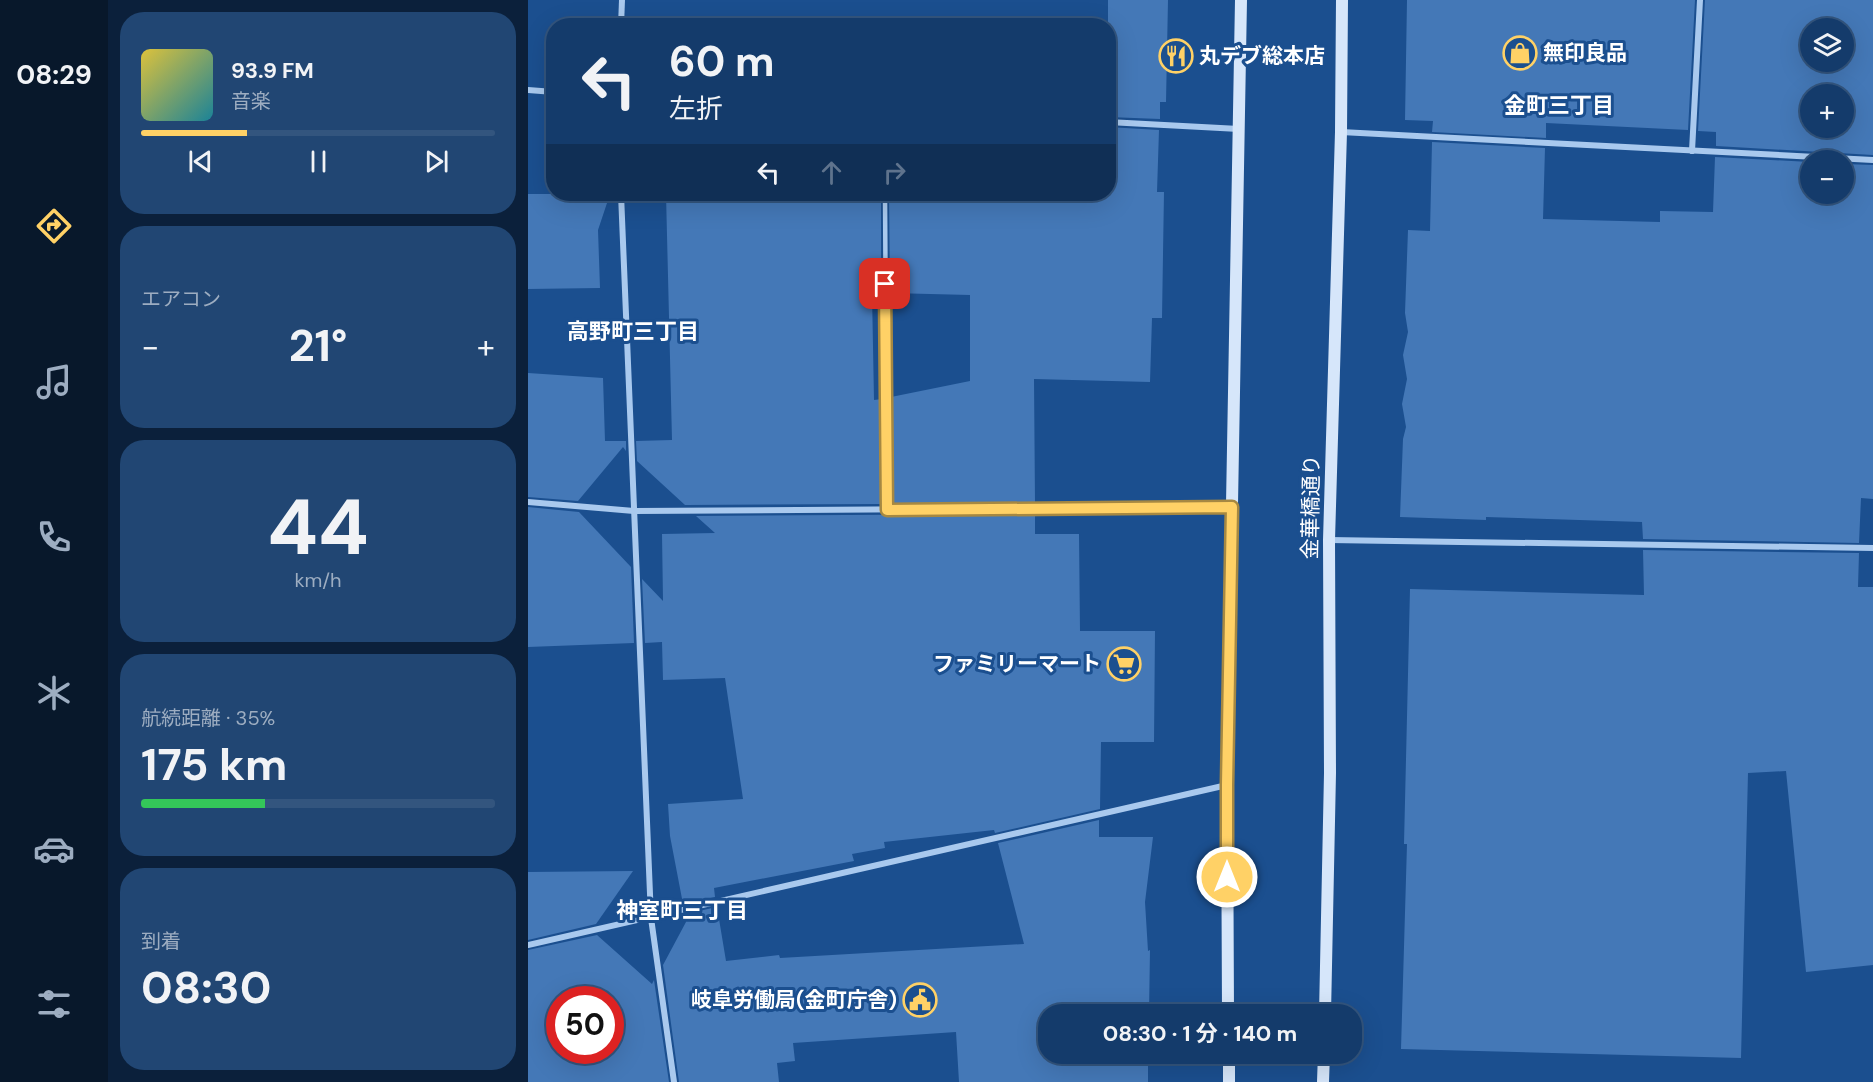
<!DOCTYPE html>
<html lang="ja">
<meta charset="utf-8">
<style>
:root{--surface:#143b6b;--page:#214673;--text:#f1f3f6;--muted:#9dadc1;--line:#33557e;--accent:#ffd166}
body{margin:0;font-family:"DM Sans","Noto Sans JP",sans-serif;background:var(--page);color:var(--text);height:100vh;display:flex;flex-direction:column;font-size:22px;white-space:nowrap}
*{box-sizing:border-box;margin:0}
p{font-size:20px;color:var(--muted)}
.icon{flex:none;width:33px;height:33px;fill:none;stroke:currentColor;stroke-width:2;stroke-linecap:round;stroke-linejoin:round}
.map{position:relative;flex:1;overflow:hidden}
.sheet{display:flex;flex-direction:column;gap:12px;padding:12px;background:#0b203b;width:420px}
.sheet>*{flex:none}
.top-card{position:absolute;left:18px;top:18px;width:570px;height:183px;border-radius:24px;box-shadow:0 6px 24px #0002,0 0 0 2px var(--line);background:#143b6b;color:var(--text);overflow:hidden}
.buttons{position:absolute;left:1272px;top:18px;display:grid;gap:12px}
.buttons a{display:grid;place-items:center;width:54px;height:54px;border-radius:50%;background:var(--surface);box-shadow:0 6px 24px #0002,0 0 0 2px var(--line);font-size:30px}
.speed{position:absolute;left:18px;top:986px;display:flex;gap:12px;font-size:30px;font-weight:700;text-align:center}
.speed>*{display:grid;place-content:center;width:78px;height:78px;border-radius:50%;background:var(--surface);box-shadow:0 6px 24px #0002,0 0 0 2px var(--line);line-height:1}
.speed .limit{border:9px solid #d22;background:#fff;color:#111}
.pin{position:absolute;display:grid;place-items:center;width:51px;height:51px;color:#fff;margin:-26px;border-radius:12px;box-shadow:0 3px 9px #0006}
.me{position:absolute;width:66px;margin:-33px;rotate:0deg;stroke-linejoin:round;filter:drop-shadow(0 0 4px #0008)}
.turn{display:flex;align-items:center;gap:21px;height:126px;padding:0 24px;font-size:27px}
.turn .icon{width:78px;height:78px;stroke-width:2.5}
.turn b{display:block;font-size:42px;line-height:51px}
.lanes{display:flex;align-items:center;height:57px;padding:0 24px;background:#0003;justify-content:center;gap:30px;direction:ltr}
.lanes .off{opacity:.35}
.big{font-size:45px;font-weight:700;line-height:1.1}
.sheet .tile{flex:1;display:flex;flex-direction:column;justify-content:center;gap:9px;min-width:0;padding:0 21px;border-radius:24px;background:var(--page)}
.sheet .dial{align-items:center;gap:0}
.dial b{font-size:78px;line-height:1}
.song{display:flex;align-items:center;gap:18px}
.cover{width:72px;height:72px;border-radius:9px;background:linear-gradient(135deg,hsl(50 70% 55%),hsl(190 70% 35%))}
.played{height:6px;border-radius:3px;background:linear-gradient(90deg,var(--accent) 30%,var(--line) 30%)}
.keys{display:flex;justify-content:space-around;direction:ltr}
.heat{display:flex;justify-content:space-between;align-items:center;font-size:33px;direction:ltr}
.charge{height:9px;border-radius:4px;background:linear-gradient(90deg,#34c759 35%,var(--line) 0)}
.trip{position:absolute;left:510px;top:1004px;width:324px;height:60px;border-radius:24px;background:var(--surface);box-shadow:0 6px 24px #0002,0 0 0 2px var(--line);font-weight:700;line-height:60px;text-align:center}
main{display:flex;flex:1;min-height:0}
.dock{display:flex;flex-direction:column;width:108px;justify-content:space-around;align-items:center;background:#08182b;color:var(--muted)}
.dock .icon{width:42px;height:42px}
.dock .active{color:var(--accent)}
.dock b{font-size:27px;color:var(--text)}
.map>svg:first-child{display:block}
.building{fill:#4478b7;fill-rule:evenodd}
.lines{fill:none;stroke-linecap:round;stroke-linejoin:round}
.service{stroke:#a9c9ee;stroke-width:4.5}
.minor{stroke:#a9c9ee;stroke-width:6}
.secondary{stroke:#d6e6fa;stroke-width:12}
.route-casing{stroke:#a68842;stroke-width:15}
.route{stroke:#ffd166;stroke-width:10}
.labels{text-anchor:middle;stroke-width:6;stroke-linejoin:round;paint-order:stroke}
.poi-label{font-size:21px;font-weight:bold;fill:#fff;stroke:#1b4f8f;text-anchor:start}
.street-label{font-size:21px;fill:#fff;stroke:#1b4f8f}
.neighbourhood-label{font-size:22px;font-weight:bold;fill:#fff;stroke:#1b4f8f}
</style>
<main>
<nav class="dock">
<b>08:29</b>
<svg class="icon active" aria-label="directions" viewBox="0 0 24 24"><path d="M12 3l9 9-9 9-9-9zM9 14v-3h6M13 9l2 2-2 2"/></svg>
<svg class="icon" aria-label="music" viewBox="0 0 24 24"><path d="M9 18V5l10-2v13"/><circle cx="6" cy="18" r="3"/><circle cx="16" cy="16" r="3"/></svg>
<svg class="icon" aria-label="phone" viewBox="0 0 24 24"><path d="M5 4h4l2 5-3 2q2 4 5 5l2-3 5 2v4C11 20 4 13 5 4z"/></svg>
<svg class="icon" aria-label="climate" viewBox="0 0 24 24"><path d="M12 3v18M4 7l16 10M4 17L20 7"/></svg>
<svg class="icon" aria-label="car" viewBox="0 0 24 24"><path d="M5 17H2v-5l4-1 3-4h7l3 4 3 1v5h-3M9 17h6M6 11h13"/><circle cx="7" cy="17" r="2"/><circle cx="17" cy="17" r="2"/></svg>
<svg class="icon" aria-label="filters" viewBox="0 0 24 24"><path d="M4 7h16M4 17h16"/><circle cx="9" cy="7" r="2"/><circle cx="15" cy="17" r="2"/></svg>
</nav>
<section class="sheet">
<div class="tile">
<div class="song"><i class="cover"></i><div><b>93.9 FM</b><p>音楽</p></div></div>
<div class="played"></div>
<div class="keys"><svg class="icon" aria-label="previous" viewBox="0 0 24 24"><path d="M18 5L8 12l10 7zM5 5v14"/></svg><svg class="icon" aria-label="pause" viewBox="0 0 24 24"><path d="M8 5v14M16 5v14"/></svg><svg class="icon" aria-label="next" viewBox="0 0 24 24"><path d="M6 5l10 7-10 7zM19 5v14"/></svg></div>
</div>
<div class="tile"><p>エアコン</p>
<div class="heat"><a>−</a><b class="big">21°</b><a>+</a></div>
</div>
<div class="tile dial"><b>44</b><p>km/h</p></div>
<div class="tile"><p>航続距離 · 35%</p><b class="big">175 km</b><div class="charge"></div></div>
<div class="tile"><p>到着</p><b class="big">08:30</b></div>
</section>
<div class="map">
<svg width="1345" height="1082" viewBox="0 0 1345 1082">
<rect width="100%" height="100%" fill="#1b4f8f"/>
<!-- building -->
<g class="building">
<path d="M 580,0 L 640,0 L 638,102 L 632,102 L 632,119 L 580,117 Z"/>
<path d="M 879,0 L 1167,0 L 1160,130 L 1018,123 L 1018,138 L 904,132 L 905,121 L 877,120 Z"/>
<path d="M 1177,0 L 1345,0 L 1345,155 L 1188,146 L 1188,132 L 1170,131 ZM 1282,28 L 1316,28 L 1316,62 L 1282,62 ZM 1282,94 L 1316,94 L 1316,128 L 1282,128 Z"/>
<path d="M 580,127 L 631,130 L 629,192 L 636,192 L 634,318 L 624,318 L 622,382 L 506,379 L 507,503 L 363,504 L 363,397 L 442,381 L 442,295 L 362,293 L 361,194 L 580,194 Z"/>
<path d="M 904,142 L 1017,148 L 1015,219 L 1132,222 L 1132,211 L 1185,212 L 1187,157 L 1282,162 L 1282,194 L 1316,194 L 1316,164 L 1345,165 L 1345,499 L 1333,498 L 1331,543 L 1115,539 L 1114,522 L 958,517 L 958,520 L 872,517 L 875,439 L 878,427 L 874,404 L 879,379 L 875,355 L 880,332 L 877,313 L 880,230 L 902,231 Z"/>
<path d="M 0,194 L 82,194 L 70,230 L 72,288 L 0,289 Z"/>
<path d="M 138,194 L 353,194 L 353,293 L 344,293 L 346,400 L 354,399 L 354,504 L 157,505 L 109,461 L 108,441 L 144,440 Z"/>
<path d="M 0,373 L 75,378 L 77,441 L 98,441 L 98,451 L 95,447 L 50,501 L 0,497 Z"/>
<path d="M 0,507 L 51,512 L 103,567 L 106,643 L 0,647 Z"/>
<path d="M 507,514 L 507,534 L 551,534 L 552,631 L 627,631 L 626,742 L 573,742 L 572,809 L 467,833 L 466,830 L 356,842 L 357,848 L 324,854 L 326,861 L 186,888 L 187,897 L 155,904 L 142,836 L 140,804 L 215,799 L 197,678 L 135,680 L 134,642 L 117,643 L 114,579 L 135,601 L 134,534 L 187,533 L 168,516 Z"/>
<path d="M 1115,550 L 1331,553 L 1330,587 L 1345,587 L 1345,965 L 1278,972 L 1258,771 L 1220,773 L 1213,1058 L 873,1049 L 879,844 L 876,844 L 882,589 L 1116,595 Z"/>
<path d="M 571,820 L 571,837 L 625,837 L 617,902 L 620,951 L 622,950 L 621,1014 L 520,1014 L 520,1053 L 620,1053 L 620,1082 L 431,1082 L 428,1032 L 265,1043 L 267,1061 L 249,1063 L 251,1082 L 151,1082 L 135,965 L 158,922 L 157,914 L 189,907 L 198,961 L 251,955 L 252,958 L 496,944 L 470,843 Z"/>
<path d="M 105,871 L 68,924 L 0,940 L 0,872 Z"/>
<path d="M 69,935 L 124,984 L 126,980 L 141,1082 L 0,1082 L 0,950 ZM 32,999 L 82,999 L 82,1050 L 32,1050 Z"/>
</g>
<g class="lines">
<!-- service -->
<path class="service" d="M 357,194 L 359,510"/>
<!-- minor -->
<g class="minor">
<path d="M 93,26 L 94,0"/>
<path d="M 0,90 L 26,92"/>
<path d="M 580,122 L 711,129"/>
<path d="M 813,132 L 1345,160"/>
<path d="M 1164,151 L 1172,0"/>
<path d="M 93,194 L 123,918 L 146,1082"/>
<path d="M 0,502 L 106,511 L 704,507"/>
<path d="M 801,540 L 1345,548"/>
<path d="M 0,945 L 699,785"/>
</g>
<!-- secondary -->
<g class="secondary">
<path d="M 700,1014 L 699,785 L 713,0"/>
<path d="M 797,1014 L 802,773 L 801,540 L 813,132 L 814,0"/>
<path d="M 701,1053 L 701,1082"/>
<path d="M 795,1082 L 796,1053"/>
</g>
</g>
<g class="lines">
<defs>
<path id="route" d="M 357,284 L 359,510 L 704,507 L 699,785 L 699,877"/>
</defs>
<!-- route casing -->
<use href="#route" class="route-casing"/>
<!-- route -->
<use href="#route" class="route"/>
</g>
<!-- icons -->
<defs>
<symbol id="shop-ring" viewBox="-11 -11 22 22"><circle r="9.5" fill="#1b4f8f" stroke="#ffd166" stroke-width="1.5"/><path d="M-5-2.5h2.3a2.7 3.5 0 0 1 5.4 0H5L5.5 6h-11ZM-1.5-2.5h3a1.5 2.3 0 0 0-3 0Z" fill="#ffd166"/></symbol>
<symbol id="restaurant-ring" viewBox="-11 -11 22 22"><circle r="9.5" fill="#1b4f8f" stroke="#ffd166" stroke-width="1.5"/><path d="M-5-6h1v4h1v-4h1v4h1v-4h1v5L-1.5 .5V6h-2V.5L-5-1ZM5-6V6H3V1.5H1.5Q1.5-4 5-6Z" fill="#ffd166"/></symbol>
<symbol id="supermarket-ring" viewBox="-11 -11 22 22"><circle r="9.5" fill="#1b4f8f" stroke="#ffd166" stroke-width="1.5"/><path d="M-6-5.5h2.5l.6 2H6L4.5 2H-2.5L-4.4-4H-6ZM-1.5 3.2a1.3 1.3 0 1 0 .1 0ZM3 3.2a1.3 1.3 0 1 0 .1 0Z" fill="#ffd166"/></symbol>
<symbol id="civic-ring" viewBox="-11 -11 22 22"><circle r="9.5" fill="#1b4f8f" stroke="#ffd166" stroke-width="1.5"/><path d="M-.6-6.5H3V-4.5H.6V-3L4-1V1h2V6H-6V1h2V-1L-.6-3ZM-1.2 2.5V6h2.4V2.5Z" fill="#ffd166"/></symbol>
</defs>
<g fill-rule="evenodd">
<use href="#shop-ring" x="973" y="34" width="38" height="38"/>
<use href="#restaurant-ring" x="629" y="37" width="38" height="38"/>
<use href="#supermarket-ring" x="577" y="645" width="38" height="38"/>
<use href="#civic-ring" x="373" y="981" width="38" height="38"/>
</g>
<g class="labels">
<!-- poi labels -->
<g class="poi-label">
<text x="1015" y="60">無印良品</text>
<text x="671" y="63">丸デブ総本店</text>
<text x="573" y="671" text-anchor="end">ファミリーマート</text>
<text x="369" y="1007" text-anchor="end">岐阜労働局(金町庁舎)</text>
</g>
<!-- street labels -->
<g class="street-label">
<text transform="translate(783 507) rotate(-89)" y="7">金華橋通り</text>
</g>
<!-- neighbourhood labels -->
<g class="neighbourhood-label">
<text x="1031" y="113">金町三丁目</text>
<text x="105" y="339">高野町三丁目</text>
<text x="154" y="918">神室町三丁目</text>
</g>
</g>
</svg>
<div class="buttons">
<a><svg class="icon" aria-label="layers" viewBox="0 0 24 24"><path d="M12 4l9 5-9 5-9-5zM3 14l9 5 9-5"/></svg></a>
<a>+</a>
<a>−</a>
</div>
<div class="speed"><div class="limit">50</div></div>
<div class="pin" style="left:357px;top:284px;background:#d93025"><svg class="icon" aria-label="arrive" viewBox="0 0 24 24"><path d="M6 21V4h12l-3 4 3 4H6"/></svg></div>
<svg class="me" style="left:699px;top:877px" viewBox="-20 -20 40 40"><circle r="17" fill="#ffd166" stroke="#fff" stroke-width="3"/><path d="M0-11L8 9 0 5-8 9z" fill="#fff"/></svg>
<div class="trip">08:30 · 1 分 · 140 m</div>
<div class="top-card">
<div class="turn"><svg class="icon" aria-label="left" viewBox="0 0 24 24"><path d="M17 20v-9H6M10 6l-5 5 5 5"/></svg><div><b>60 m</b>左折</div></div>
<div class="lanes"><svg class="icon" aria-label="left" viewBox="0 0 24 24"><path d="M17 20v-9H6M10 6l-5 5 5 5"/></svg><svg class="icon off" aria-label="ahead" viewBox="0 0 24 24"><path d="M12 20V5M6 11l6-6 6 6"/></svg><svg class="icon off" aria-label="right" viewBox="0 0 24 24"><path d="M7 20v-9h11M14 6l5 5-5 5"/></svg></div>
</div>
</div>
</main>
